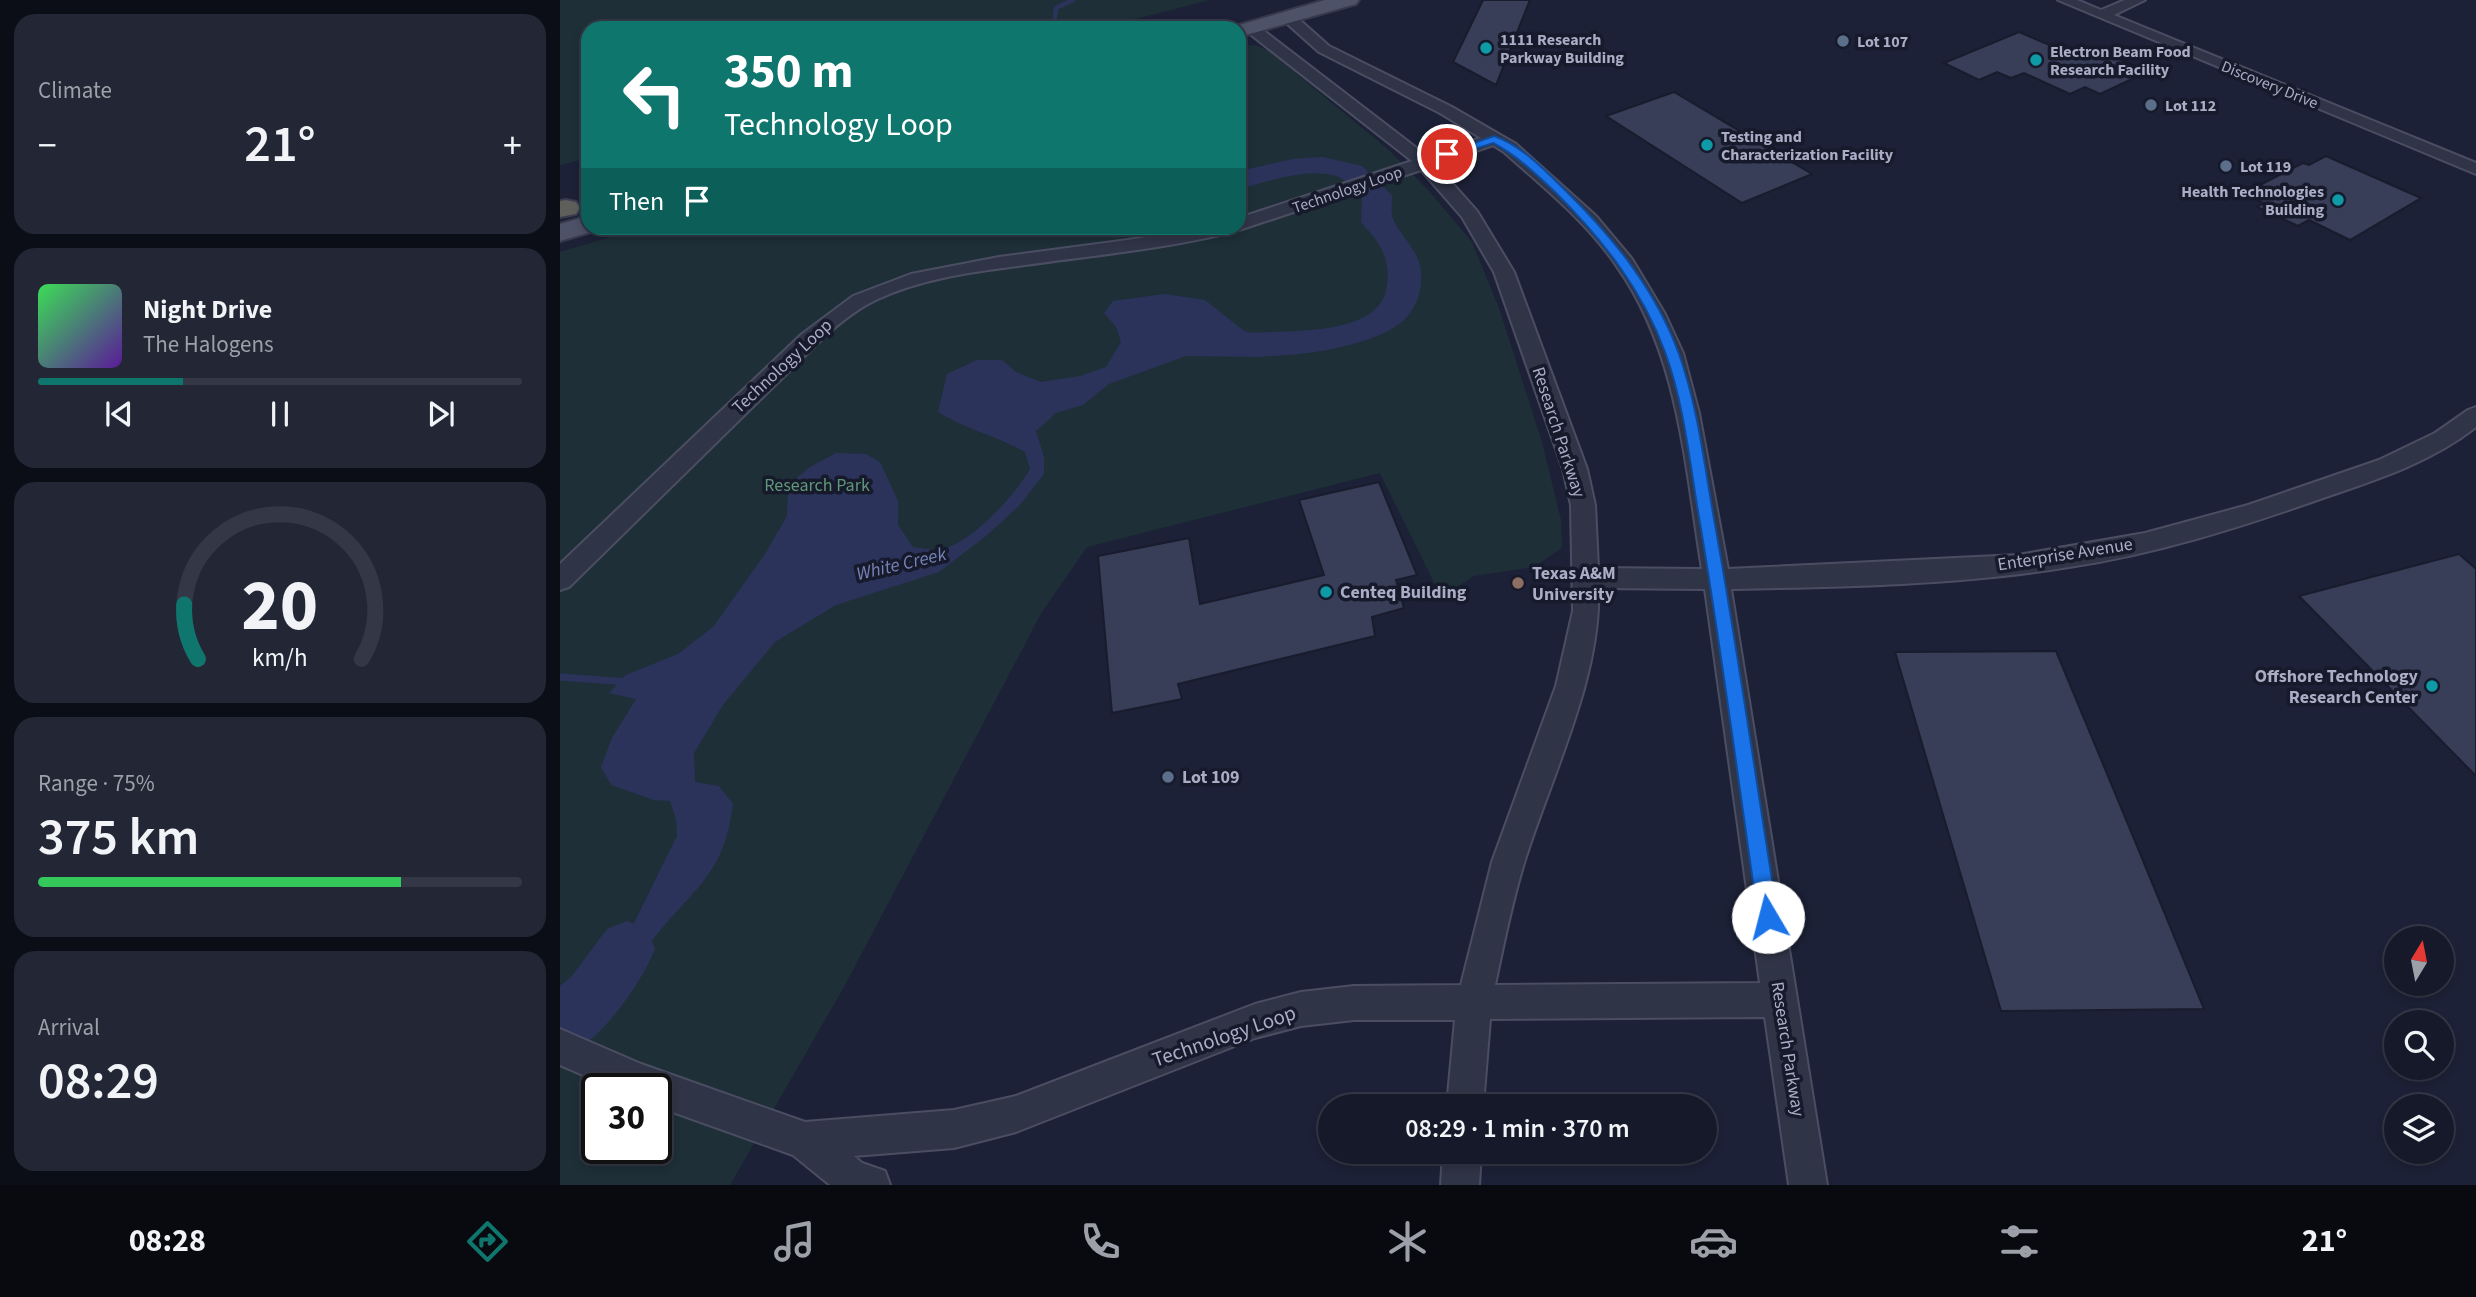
<!DOCTYPE html>
<meta charset="utf-8">
<style>
:root{--surface:#151929;--page:#222635;--text:#f1f3f6;--muted:#9da0a8;--line:#343846;--accent:#0f766e}
body{margin:0;font-family:"Source Sans 3",sans-serif;background:var(--page);color:var(--text);height:100vh;display:flex;flex-direction:column;font-size:26px;white-space:nowrap}
*{box-sizing:border-box;margin:0}
p{font-size:23px;color:var(--muted)}
.icon{flex:none;width:38px;height:38px;fill:none;stroke:currentColor;stroke-width:2;stroke-linecap:round;stroke-linejoin:round}
.map{position:relative;flex:1;overflow:hidden}
.panel{display:flex;flex-direction:column;gap:14px;padding:14px;background:#0c0e17;width:560px}
.panel>*{flex:none}
.top-card{position:absolute;left:21px;top:21px;width:665px;height:214px;border-radius:21px;box-shadow:0 4px 10px #0003,0 0 0 2px var(--line);background:#0f766e;color:#fff;overflow:hidden}
.needle{width:46px;rotate:10deg}
.controls{position:absolute;left:1824px;top:926px;display:grid;gap:14px}
.controls a{display:grid;place-items:center;width:70px;height:70px;border-radius:50%;background:var(--surface);box-shadow:0 4px 10px #0003,0 0 0 2px var(--line);font-size:35px}
.speed{position:absolute;left:21px;top:1073px;display:flex;gap:14px;font-size:35px;font-weight:700;text-align:center}
.speed>*{display:grid;place-content:center;width:91px;height:91px;border-radius:50%;background:var(--surface);box-shadow:0 4px 10px #0003,0 0 0 2px var(--line);line-height:1}
.speed .limit{border:4px solid #111;border-radius:10px;background:#fff;color:#111}
.pin{position:absolute;display:grid;place-items:center;width:60px;height:60px;color:#fff;margin:-30px;border:4px solid #fff;border-radius:50%;box-shadow:0 2px 7px #0007}
.me{position:absolute;width:77px;margin:-38px;rotate:352deg;stroke-linejoin:round;filter:drop-shadow(0 0 5px #0008)}
.turn{display:flex;align-items:center;gap:24px;height:147px;padding:0 28px;font-size:32px}
.turn .icon{width:91px;height:91px;stroke-width:2.5}
.turn b{display:block;font-size:49px;line-height:60px}
.then{display:flex;align-items:center;height:66px;padding:0 28px;background:#0003;gap:14px;font-size:26px}
.big{font-size:52px;font-weight:600;line-height:1.1}
.panel .card{flex:1;display:flex;flex-direction:column;justify-content:center;gap:10px;min-width:0;padding:0 24px;border-radius:21px;background:var(--page)}
.panel .dial{align-items:center;gap:0}
.dial svg{height:182px;overflow:visible;fill:none;stroke:var(--line);stroke-width:7;stroke-linecap:round;text-anchor:middle}
.dial text{fill:var(--text);stroke:none}
.song{display:flex;align-items:center;gap:21px}
.cover{width:84px;height:84px;border-radius:10px;background:linear-gradient(135deg,hsl(130 70% 55%),hsl(270 70% 35%))}
.played{height:7px;border-radius:4px;background:linear-gradient(90deg,var(--accent) 30%,var(--line) 30%)}
.keys{display:flex;justify-content:space-around;direction:ltr}
.heat{display:flex;justify-content:space-between;align-items:center;font-size:38px;direction:ltr}
.charge{height:10px;border-radius:5px;background:linear-gradient(90deg,#34c759 75%,var(--line) 0)}
.trip{position:absolute;left:758px;top:1094px;width:399px;height:70px;border-radius:35px;background:var(--surface);box-shadow:0 4px 10px #0003,0 0 0 2px var(--line);font-weight:600;line-height:70px;text-align:center}
.tab-bar{display:flex;height:112px;justify-content:space-around;align-items:center;background:#080a10;color:var(--muted)}
.tab-bar .icon{width:49px;height:49px}
.tab-bar .selected{color:var(--accent)}
.tab-bar b{font-size:32px;color:var(--text)}
main{display:flex;flex:1;min-height:0}
.map>svg:first-child{display:block}
.green{fill:#1e2f38;fill-rule:evenodd}
.water{fill:#2b335b}
.lines{fill:none;stroke-linecap:round;stroke-linejoin:round}
.stream-far1{stroke:#2b335b;stroke-width:4.5}
.stream{stroke:#2b335b;stroke-width:7}
.river{fill:#2b335b;fill-rule:evenodd}
.building{fill:#383e58;stroke:#181c2d;stroke-width:2}
.minor-casing{stroke:#4b4e62;stroke-width:4}
.primary-casing{stroke:#373a4d;stroke-width:4}
.trunk-casing{stroke:#383c4e;stroke-width:4}
.minor{fill:#303447;fill-rule:evenodd}
.primary{fill:#4d5268;fill-rule:evenodd}
.trunk{fill:#5e5e5a;fill-rule:evenodd}
.route{fill:#1a73e8;stroke:#114b97;stroke-width:2}
.service-dot{fill:#5c6f8a;stroke:#161a2b;stroke-width:2.5}
.culture-dot{fill:#0f9aa8;stroke:#161a2b;stroke-width:2.5}
.education-dot{fill:#8d6e63;stroke:#161a2b;stroke-width:2.5}
.labels{text-anchor:middle;stroke-width:7;stroke-linejoin:round;paint-order:stroke}
.far-poi-label{font-size:16px;font-weight:bold;fill:#a9adc5;stroke:#161a2b;text-anchor:start}
.far-street-label{font-size:16px;fill:#a9adc5;stroke:#161a2b}
.street-label{font-size:18px;fill:#a9adc5;stroke:#161a2b}
.park-label{font-size:18px;fill:#5f9779;stroke:#161a2b}
.poi-label{font-size:18px;font-weight:bold;fill:#a9adc5;stroke:#161a2b;text-anchor:start}
.water-label{font-size:19px;font-style:italic;fill:#7682b5;stroke:#161a2b}
.near-street-label{font-size:21px;fill:#a9adc5;stroke:#161a2b}
</style>
<main>
<section class="panel">
<div class="card"><p>Climate</p>
<div class="heat"><a>−</a><b class="big">21°</b><a>+</a></div>
</div>
<div class="card">
<div class="song"><i class="cover"></i><div><b>Night Drive</b><p>The Halogens</p></div></div>
<div class="played"></div>
<div class="keys"><svg class="icon" aria-label="previous" viewBox="0 0 24 24"><path d="M18 5L8 12l10 7zM5 5v14"/></svg><svg class="icon" aria-label="pause" viewBox="0 0 24 24"><path d="M8 5v14M16 5v14"/></svg><svg class="icon" aria-label="next" viewBox="0 0 24 24"><path d="M6 5l10 7-10 7zM19 5v14"/></svg></div>
</div>
<div class="card dial"><svg viewBox="0 0 100 80">
<path d="M14 69A42 42 0 1 1 86 69"/>
<path d="M14 69A42 42 0 0 1 8 45" stroke="#0f766e"/>
<text x="50" y="56" font-size="32" font-weight="700">20</text>
<text x="50" y="72" font-size="11">km/h</text>
</svg></div>
<div class="card"><p>Range · 75%</p><b class="big">375 km</b><div class="charge"></div></div>
<div class="card"><p>Arrival</p><b class="big">08:29</b></div>
</section>
<div class="map">
<svg width="1916" height="1185" viewBox="0 0 1916 1185">
<rect width="100%" height="100%" fill="#1c2137"/>
<!-- green -->
<g class="green">
<path d="M 0,0 L 650,0 L 540,28 L 28,28 L 28,158 L 0,165 Z"/>
<path d="M 695,45 L 709,51 L 830,151 L 869,191 L 912,242 L 939,308 L 982,442 L 1001,520 L 1002,548 L 974,567 L 914,576 L 881,597 L 820,473 L 527,547 L 482,612 L 284,987 L 170,1185 L 0,1185 L 0,252 L 81,228 L 679,228 L 679,46 ZM 37,1088 L 96,1088 L 96,1148 L 37,1148 Z"/>
</g>
<!-- water -->
<path class="water" d="M 604,294 L 645,300 L 684,331 L 735,344 L 727,351 L 702,357 L 626,356 L 549,384 L 523,405 L 496,413 L 476,431 L 484,457 L 484,474 L 459,506 L 426,536 L 379,572 L 276,605 L 215,642 L 163,705 L 134,753 L 135,782 L 159,786 L 173,804 C 164,872 140,883 99,932 C 80,953 65,979 49,1003 L 24,993 L 73,925 L 117,836 L 116,819 L 110,801 L 94,800 L 51,785 L 41,767 L 52,738 L 76,699 L 49,693 L 66,675 L 118,654 L 153,627 L 205,554 L 227,516 L 228,494 L 234,480 L 250,467 L 276,453 L 306,454 L 320,462 L 338,501 L 338,525 L 353,547 C 361,548 373,551 381,549 C 410,545 456,494 470,469 L 465,452 C 437,436 405,429 378,412 L 387,374 L 417,360 L 442,360 L 456,372 L 481,382 L 520,376 L 546,367 L 561,342 L 556,327 L 544,313 L 553,301 Z"/>
<g class="lines">
<!-- stream-far1 -->
<path class="stream-far1" d="M 497,28 L 494,26 L 496,8 L 513,0"/>
<!-- stream -->
<path class="stream" d="M 0,677 L 69,682"/>
<!-- river -->
<g class="river">
<path d="M 763,157 L 802,166 L 832,195 C 832,202 830,215 834,221 C 843,239 859,251 861,272 C 863,291 855,313 839,324 C 803,351 706,363 663,352 L 658,344 L 663,336 C 704,326 821,345 827,285 C 829,271 827,260 821,248 C 816,238 808,231 801,222 L 802,197 C 795,190 787,180 776,176 C 747,167 707,182 679,189 L 679,171 L 733,159 Z"/>
<path d="M 67,921 L 87,929 L 95,949 C 82,981 50,1027 21,1047 C 15,1050 7,1052 0,1055 L 0,986 L 12,976 L 47,929 Z"/>
</g>
</g>
<!-- building -->
<g class="building">
<path d="M 923,0 L 970,0 L 936,85 L 893,62 Z"/>
<path d="M 1459,32 L 1515,56 L 1524,52 L 1531,55 L 1540,51 L 1578,67 L 1574,69 L 1585,73 L 1540,94 L 1525,87 L 1510,94 L 1464,73 L 1451,78 L 1437,72 L 1419,80 L 1384,63 Z"/>
<path d="M 1114,92 L 1252,174 L 1182,203 L 1046,116 Z"/>
<path d="M 1766,156 L 1861,198 L 1790,240 L 1749,220 L 1738,226 L 1697,207 L 1704,203 L 1688,196 L 1704,187 L 1700,185 L 1743,163 L 1749,165 Z"/>
<path d="M 819,482 L 857,575 L 836,580 L 844,608 L 812,617 L 815,636 L 618,684 L 622,699 L 552,713 L 538,556 L 629,538 L 640,604 L 764,575 L 739,500 Z"/>
<path d="M 1899,554 L 1916,569 L 1916,776 L 1739,596 Z"/>
<path d="M 1496,651 L 1577,846 L 1644,1009 L 1441,1011 L 1335,652 Z"/>
</g>
<g class="lines">
<defs>
<g id="minor">
<path d="M 1498,0 L 1517,0 L 1541,10 L 1565,0 L 1585,0 L 1554,15 L 1916,163 L 1916,174 Z"/>
<path d="M 728,13 L 733,14 L 769,46 L 892,107 L 956,144 L 1036,216 L 1072,259 L 1105,314 L 1123,353 L 1139,413 L 1168,569 L 1458,555 L 1585,533 L 1688,505 L 1819,460 L 1875,433 L 1908,410 L 1916,407 L 1916,427 C 1872,462 1816,480 1763,498 C 1681,527 1596,554 1509,567 C 1401,585 1280,587 1171,589 L 1267,1185 L 1229,1185 L 1205,1017 L 930,1019 L 923,1106 L 887,1106 L 895,1020 L 794,1020 L 741,1026 L 695,1038 L 456,1132 L 394,1148 L 294,1156 L 302,1163 L 325,1171 L 330,1185 L 270,1185 L 233,1155 L 96,1106 L 96,1088 L 53,1088 L 0,1065 L 0,1029 L 81,1064 L 245,1122 L 394,1110 L 456,1096 L 695,1004 L 741,992 L 794,986 L 901,985 L 932,862 L 996,686 L 1013,611 L 1011,505 L 1003,469 L 934,272 L 902,217 L 861,170 L 679,230 L 673,228 L 664,234 C 596,250 527,256 458,266 C 411,272 361,279 318,299 C 298,308 281,322 265,336 L 9,587 L 0,590 L 0,564 L 242,334 L 293,296 L 351,274 L 439,257 L 568,240 L 642,228 L 679,228 L 679,218 L 852,161 L 685,30 L 683,27 L 685,24 L 695,24 L 867,156 L 921,138 L 880,113 L 759,52 L 723,20 L 721,17 L 723,14 ZM 933,145 L 944,152 C 983,187 1026,221 1056,265 C 1119,353 1125,466 1142,569 L 1038,568 L 1035,505 L 1027,469 L 954,272 L 917,211 L 876,165 ZM 1038,588 L 1145,589 L 1200,983 L 935,985 C 944,943 952,901 965,860 C 991,777 1042,675 1038,588 Z"/>
<path d="M 883,1152 L 921,1152 L 919,1185 L 881,1185 Z"/>
</g>
<g id="primary">
<path d="M 765,0 L 799,0 L 796,4 L 679,37 L 679,28 L 669,28 Z"/>
<path d="M 28,216 L 28,228 L 39,228 L 38,230 L 0,241 L 0,224 Z"/>
</g>
<path id="trunk" d="M 6,200 L 16,202 L 20,208 L 16,214 L 0,217 L 0,201 Z"/>
</defs>
<!-- minor casing -->
<use href="#minor" class="minor-casing"/>
<!-- primary casing -->
<use href="#primary" class="primary-casing"/>
<!-- trunk casing -->
<use href="#trunk" class="trunk-casing"/>
<!-- minor -->
<use href="#minor" class="minor"/>
<!-- primary -->
<use href="#primary" class="primary"/>
<!-- trunk -->
<use href="#trunk" class="trunk"/>
</g>
<!-- route -->
<path class="route" d="M 934,136 C 961,145 985,170 1005,190 C 1053,237 1096,290 1119,354 C 1139,410 1145,471 1156,530 C 1179,658 1197,788 1218,917 L 1215,924 L 1208,927 L 1201,924 L 1198,917 C 1179,786 1162,654 1140,523 C 1130,467 1125,406 1105,352 C 1082,289 1042,239 995,192 C 976,174 956,155 933,143 L 887,158 L 882,154 Z"/>
<!-- markers -->
<g class="service-dot">
<circle cx="1283" cy="41" r="7"/>
<circle cx="1591" cy="105" r="7"/>
<circle cx="1666" cy="166" r="7"/>
<circle cx="608" cy="777" r="7"/>
</g>
<g class="culture-dot">
<circle cx="926" cy="48" r="7"/>
<circle cx="1476" cy="60" r="7"/>
<circle cx="1147" cy="145" r="7"/>
<circle cx="1778" cy="200" r="7"/>
<circle cx="766" cy="592" r="7"/>
<circle cx="1872" cy="686" r="7"/>
</g>
<circle class="education-dot" cx="958" cy="583" r="7"/>
<g class="labels">
<!-- far-poi labels -->
<g class="far-poi-label">
<text x="940" y="45">1111 Research<tspan x="940" dy="18">Parkway Building</tspan></text>
<text x="1297" y="47">Lot 107</text>
<text x="1490" y="57">Electron Beam Food<tspan x="1490" dy="18">Research Facility</tspan></text>
<text x="1605" y="111">Lot 112</text>
<text x="1161" y="142">Testing and<tspan x="1161" dy="18">Characterization Facility</tspan></text>
<text x="1680" y="172">Lot 119</text>
<text x="1764" y="197" text-anchor="end">Health Technologies<tspan x="1764" dy="18">Building</tspan></text>
</g>
<!-- far-street labels -->
<g class="far-street-label">
<text transform="translate(1710 84) rotate(22)" y="6">Discovery Drive</text>
<text transform="translate(787 189) rotate(-19)" y="6">Technology Loop</text>
</g>
<!-- street labels -->
<g class="street-label">
<text transform="translate(222 366) rotate(-43)" y="6">Technology Loop</text>
<text transform="translate(999 432) rotate(72)" y="6">Research Parkway</text>
<text transform="translate(1505 554) rotate(-9)" y="6">Enterprise Avenue</text>
<text transform="translate(1228 1049) rotate(81)" y="6">Research Parkway</text>
</g>
<!-- park labels -->
<g class="park-label">
<text x="257" y="491">Research Park</text>
</g>
<!-- poi labels -->
<g class="poi-label">
<text x="972" y="579">Texas A&amp;M<tspan x="972" dy="21">University</tspan></text>
<text x="780" y="598">Centeq Building</text>
<text x="1858" y="682" text-anchor="end">Offshore Technology<tspan x="1858" dy="21">Research Center</tspan></text>
<text x="622" y="783">Lot 109</text>
</g>
<!-- water labels -->
<g class="water-label">
<text transform="translate(341 563) rotate(-13)" y="7">White Creek</text>
</g>
<!-- near-street labels -->
<g class="near-street-label">
<text transform="translate(664 1036) rotate(-19)" y="7">Technology Loop</text>
</g>
</g>
</svg>
<div class="controls">
<a><svg class="needle" viewBox="-14 -14 28 28"><path d="M0-13l5 13h-10z" fill="#e53935"/><path d="M0 13l5-13h-10z" fill="#9da0a8"/></svg></a>
<a><svg class="icon" aria-label="search" viewBox="0 0 24 24"><circle cx="10" cy="10" r="6"/><path d="M15 15l6 6"/></svg></a>
<a><svg class="icon" aria-label="layers" viewBox="0 0 24 24"><path d="M12 4l9 5-9 5-9-5zM3 14l9 5 9-5"/></svg></a>
</div>
<div class="speed"><div class="limit">30</div></div>
<div class="pin" style="left:887px;top:154px;background:#d93025"><svg class="icon" aria-label="arrive" viewBox="0 0 24 24"><path d="M6 21V4h12l-3 4 3 4H6"/></svg></div>
<svg class="me" style="left:1208px;top:917px" viewBox="-20 -20 40 40"><circle r="19" fill="#fff"/><path d="M0-13L10 11 0 6-10 11z" fill="#1a73e8"/></svg>
<div class="trip">08:29 · 1 min · 370 m</div>
<div class="top-card">
<div class="turn"><svg class="icon" aria-label="left" viewBox="0 0 24 24"><path d="M17 20v-9H6M10 6l-5 5 5 5"/></svg><div><b>350 m</b>Technology Loop</div></div>
<div class="then">Then<svg class="icon" aria-label="arrive" viewBox="0 0 24 24"><path d="M6 21V4h12l-3 4 3 4H6"/></svg></div>
</div>
</div>
</main>
<nav class="tab-bar">
<b>08:28</b>
<svg class="icon selected" aria-label="directions" viewBox="0 0 24 24"><path d="M12 3l9 9-9 9-9-9zM9 14v-3h6M13 9l2 2-2 2"/></svg>
<svg class="icon" aria-label="music" viewBox="0 0 24 24"><path d="M9 18V5l10-2v13"/><circle cx="6" cy="18" r="3"/><circle cx="16" cy="16" r="3"/></svg>
<svg class="icon" aria-label="phone" viewBox="0 0 24 24"><path d="M5 4h4l2 5-3 2q2 4 5 5l2-3 5 2v4C11 20 4 13 5 4z"/></svg>
<svg class="icon" aria-label="climate" viewBox="0 0 24 24"><path d="M12 3v18M4 7l16 10M4 17L20 7"/></svg>
<svg class="icon" aria-label="car" viewBox="0 0 24 24"><path d="M5 17H2v-5l4-1 3-4h7l3 4 3 1v5h-3M9 17h6M6 11h13"/><circle cx="7" cy="17" r="2"/><circle cx="17" cy="17" r="2"/></svg>
<svg class="icon" aria-label="filters" viewBox="0 0 24 24"><path d="M4 7h16M4 17h16"/><circle cx="9" cy="7" r="2"/><circle cx="15" cy="17" r="2"/></svg>
<b>21°</b>
</nav>
